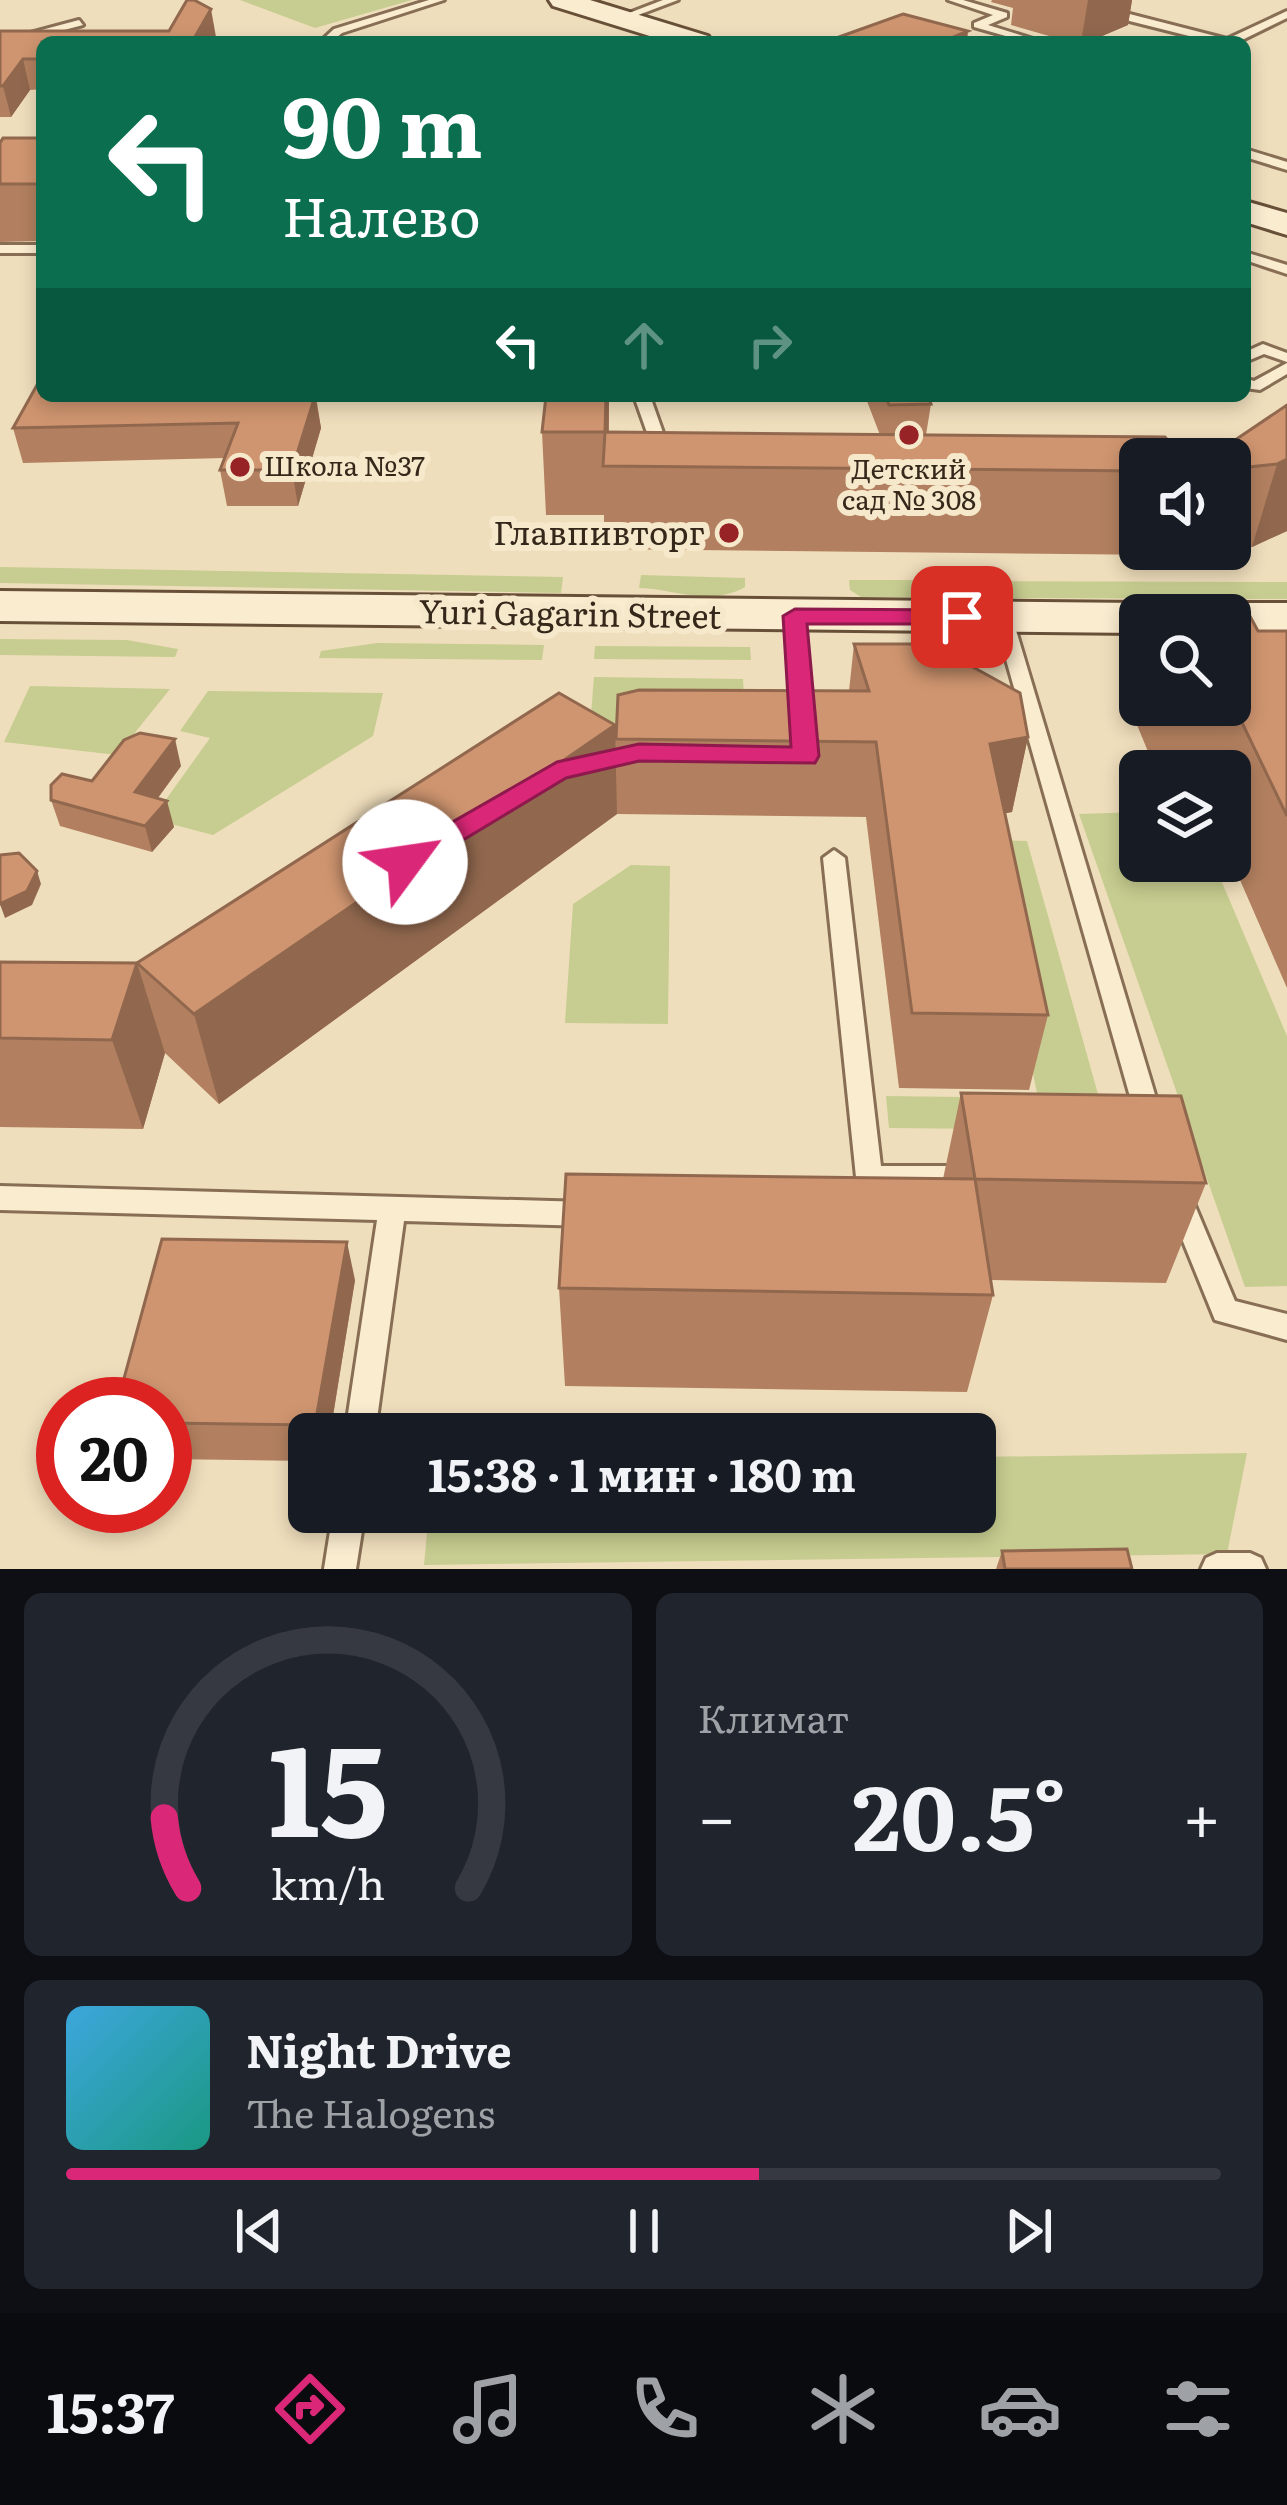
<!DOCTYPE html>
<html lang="ru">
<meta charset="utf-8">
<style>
:root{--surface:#171b24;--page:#20242c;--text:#f1f3f6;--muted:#9ea1a6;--line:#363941;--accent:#db2777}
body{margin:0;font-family:Literata,serif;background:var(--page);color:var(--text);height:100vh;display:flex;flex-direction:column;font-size:45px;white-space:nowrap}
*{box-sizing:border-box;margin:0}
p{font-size:39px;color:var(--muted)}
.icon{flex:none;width:66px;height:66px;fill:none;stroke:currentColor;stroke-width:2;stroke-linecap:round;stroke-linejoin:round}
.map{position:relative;height:1569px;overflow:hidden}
.drawer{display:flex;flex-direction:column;gap:24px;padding:24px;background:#0d0f14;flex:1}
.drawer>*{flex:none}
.guide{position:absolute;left:36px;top:36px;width:1215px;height:366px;border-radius:18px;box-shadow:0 6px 18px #0003;background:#0b6e4f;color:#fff;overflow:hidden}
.buttons{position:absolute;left:1119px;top:438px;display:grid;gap:24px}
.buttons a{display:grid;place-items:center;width:132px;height:132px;border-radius:18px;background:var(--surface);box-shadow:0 6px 18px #0003;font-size:60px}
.speed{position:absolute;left:36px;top:1377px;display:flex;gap:24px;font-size:60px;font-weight:700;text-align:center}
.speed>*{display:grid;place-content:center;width:156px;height:156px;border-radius:50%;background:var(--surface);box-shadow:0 6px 18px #0003;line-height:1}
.speed .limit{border:18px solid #d22;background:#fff;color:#111}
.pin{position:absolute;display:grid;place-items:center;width:102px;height:102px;color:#fff;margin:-51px;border-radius:24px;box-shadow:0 6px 18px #0006}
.me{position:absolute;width:132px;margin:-66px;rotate:59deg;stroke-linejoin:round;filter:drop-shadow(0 0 9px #0008)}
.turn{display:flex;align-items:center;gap:42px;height:252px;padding:0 48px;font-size:54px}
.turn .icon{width:156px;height:156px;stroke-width:2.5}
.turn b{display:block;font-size:84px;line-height:102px}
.lanes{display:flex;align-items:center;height:114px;padding:0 48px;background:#0003;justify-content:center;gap:60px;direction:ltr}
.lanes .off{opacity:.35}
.big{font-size:90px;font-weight:700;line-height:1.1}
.drawer .card{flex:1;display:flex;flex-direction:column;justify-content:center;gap:18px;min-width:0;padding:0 42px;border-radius:18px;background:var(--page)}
.drawer .dial{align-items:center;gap:0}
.dial svg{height:312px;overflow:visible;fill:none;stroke:var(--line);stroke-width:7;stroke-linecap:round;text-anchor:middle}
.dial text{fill:var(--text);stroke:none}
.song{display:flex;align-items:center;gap:36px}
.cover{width:144px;height:144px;border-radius:18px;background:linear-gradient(135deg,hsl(200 70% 55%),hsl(170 70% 35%))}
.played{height:12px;border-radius:6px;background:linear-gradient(90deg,var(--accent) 60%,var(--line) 60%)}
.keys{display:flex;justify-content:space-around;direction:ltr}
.heat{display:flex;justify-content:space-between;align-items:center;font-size:66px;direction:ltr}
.drawer .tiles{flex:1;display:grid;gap:24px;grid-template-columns:1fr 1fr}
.card:last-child{grid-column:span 2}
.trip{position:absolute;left:288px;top:1413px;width:708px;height:120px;border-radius:18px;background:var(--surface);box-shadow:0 6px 18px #0003;font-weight:700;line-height:120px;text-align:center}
.tab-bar{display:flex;height:192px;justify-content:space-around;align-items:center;background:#090b0e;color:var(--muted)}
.tab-bar .icon{width:84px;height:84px}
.tab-bar .current{color:var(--accent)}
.tab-bar b{font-size:54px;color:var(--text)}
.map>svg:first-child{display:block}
.green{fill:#c7cd90}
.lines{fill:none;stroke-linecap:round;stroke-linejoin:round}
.service-casing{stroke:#876e55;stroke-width:6}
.secondary-casing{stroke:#684f38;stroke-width:6}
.service{fill:#faeccf;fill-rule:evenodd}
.secondary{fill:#faeccf;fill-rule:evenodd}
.wall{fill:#b28060}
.shaded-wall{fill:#91684e}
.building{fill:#cf9570;stroke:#91684e;stroke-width:3}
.route{fill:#db2777;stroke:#8e194d;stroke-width:3}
.poi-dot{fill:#982327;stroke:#f6e9cb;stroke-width:4.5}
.labels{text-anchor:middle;stroke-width:12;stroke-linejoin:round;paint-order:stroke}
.far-poi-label{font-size:27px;fill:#35271a;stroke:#f6e9cb;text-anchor:start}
.poi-label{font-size:33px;fill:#35271a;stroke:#f6e9cb;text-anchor:end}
.street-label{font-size:33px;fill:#35271a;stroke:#f6e9cb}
</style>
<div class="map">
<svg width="1287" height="1569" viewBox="0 0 1287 1569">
<rect width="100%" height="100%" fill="#efdebc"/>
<!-- green -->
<g class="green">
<path d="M 240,0 L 412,0 L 315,28 Z"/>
<path d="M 0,567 L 563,577 L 561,593 L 0,583 Z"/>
<path d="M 641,575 L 745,578 L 745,587 C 710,607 676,589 639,588 Z"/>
<path d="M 849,580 L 940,580 L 942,589 L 933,597 L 861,597 L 850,590 Z"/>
<path d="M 953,581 L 1287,582 L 1287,599 L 999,598 L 956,590 Z"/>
<path d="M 0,639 L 127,640 L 178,649 L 175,657 L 0,655 Z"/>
<path d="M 377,643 L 544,645 L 542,660 L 319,658 L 321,651 Z"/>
<path d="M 595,646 L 750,647 L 751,660 L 594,659 Z"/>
<path d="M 594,677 L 743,679 L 744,698 L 724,729 L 590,727 Z"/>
<path d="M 30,686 L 170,689 L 117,755 L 4,742 Z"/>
<path d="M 208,691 L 383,693 L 373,736 L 213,835 L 152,819 L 210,738 L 180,731 Z"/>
<path d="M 1140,812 L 1140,861 L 1213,861 L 1287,1036 L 1287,1286 L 1245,1287 L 1079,814 Z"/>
<path d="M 986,840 L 1027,841 L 1105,1119 L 1084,1130 L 889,1128 L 886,1096 L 1038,1098 Z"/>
<path d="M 631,865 L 670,866 L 668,1024 L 565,1023 L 573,904 Z"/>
<path d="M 1247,1453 L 1227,1554 L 424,1565 L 429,1512 L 975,1512 L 975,1457 Z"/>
</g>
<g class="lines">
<defs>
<g id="service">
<path d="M 429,0 L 444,0 L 342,33 L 331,42 L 320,42 L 334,29 Z"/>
<path d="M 663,0 L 678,0 L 625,20 L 616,18 Z"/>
<path d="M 948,0 L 963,0 L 1007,13 L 1007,17 L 988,25 L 1043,42 L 1027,42 L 974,27 L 974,23 L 993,15 Z"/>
<path d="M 1061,0 L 1075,0 L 1227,39 L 1287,11 L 1287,18 L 1238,42 L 1213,42 L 1062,4 Z"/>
<path d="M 79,20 L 83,25 L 0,47 L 0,41 Z"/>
<path d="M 1245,149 L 1287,162 L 1287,170 L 1245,157 Z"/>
<rect x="0" y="245" width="42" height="8"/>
<path d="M 1245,252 L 1287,265 L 1287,274 L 1245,260 Z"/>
<path d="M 1263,344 L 1287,353 L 1287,362 L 1264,354 L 1245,362 L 1245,352 Z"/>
<path d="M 1287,363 L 1287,374 L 1260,390 L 1245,388 L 1245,378 L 1254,381 Z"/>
<path d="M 634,396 L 650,396 L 672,458 L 670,461 L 658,461 L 656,458 Z"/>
<path d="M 795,611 L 804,617 L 812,715 L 802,721 L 792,715 L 786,617 Z"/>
<path d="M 1003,611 L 1012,617 L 1162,1118 L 1158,1125 L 1149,1129 L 1140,1125 L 1136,1118 L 994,617 Z"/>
<path d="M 834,850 L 845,858 L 881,1166 L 968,1166 L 977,1169 L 981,1177 L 977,1185 L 968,1188 L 884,1188 L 885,1203 L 882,1211 L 872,1215 L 862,1211 L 856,1177 L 823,858 Z"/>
<path d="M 1178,1185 L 1188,1189 L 1235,1301 L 1287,1314 L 1287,1340 L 1215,1320 L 1165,1197 L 1168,1189 Z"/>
<path d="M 0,1186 L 587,1202 L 597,1206 L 601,1214 L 597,1222 L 587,1226 L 404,1221 L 375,1434 L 345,1434 L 377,1220 L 0,1210 Z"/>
<path d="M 333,1512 L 365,1512 L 356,1569 L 324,1569 Z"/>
<path d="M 1217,1553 L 1250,1553 L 1261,1558 L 1266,1569 L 1201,1569 L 1206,1558 Z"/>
</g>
<g id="secondary">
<path d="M 549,0 L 590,0 L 708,36 L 712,42 L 669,42 L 553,6 Z"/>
<path d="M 1245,201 L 1287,213 L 1287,235 L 1245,222 Z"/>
<path d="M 0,591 L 1140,603 L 1158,607 L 1163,615 L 1140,615 L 1140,633 L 0,621 Z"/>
<path d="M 1230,603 L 1287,603 L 1287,633 L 1230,633 L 1230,615 L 1207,615 L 1212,607 Z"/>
</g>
</defs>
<!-- service casing -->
<use href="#service" class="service-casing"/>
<!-- secondary casing -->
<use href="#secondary" class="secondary-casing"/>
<!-- service -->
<use href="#service" class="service"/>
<!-- secondary -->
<use href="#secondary" class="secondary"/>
</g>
<!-- wall -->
<g class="wall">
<path d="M 992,0 L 1132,0 L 1128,25 L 1088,42 L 1070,42 L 1011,25 L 1013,8 L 991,2 Z"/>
<path d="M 0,31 L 216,37 L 213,42 L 42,42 L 42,89 L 30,90 L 11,117 L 0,117 Z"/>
<path d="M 42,138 L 42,241 L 0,242 L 0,143 Z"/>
<path d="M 42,396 L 316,396 L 321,428 L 298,506 L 227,506 L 220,470 L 225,458 L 23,463 L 13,428 Z"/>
<path d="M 546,396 L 609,396 L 609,432 L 880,435 L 865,396 L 928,396 L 931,404 L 926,435 L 1140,459 L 1140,549 L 1230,549 L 1230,459 L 1287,405 L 1287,531 L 1252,547 L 1165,557 L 1166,555 L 604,549 L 604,515 L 546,515 L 542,432 Z"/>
<path d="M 1246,609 L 1258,631 L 1287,631 L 1287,988 L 1230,857 L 1230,771 L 1156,771 L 1128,703 L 1140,655 L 1140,705 L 1230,705 L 1230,615 L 1150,615 L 1151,611 Z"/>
<path d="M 854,644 L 1028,737 L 1012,812 L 1005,813 L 1048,1015 L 1029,1090 L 899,1088 L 866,817 L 617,814 L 219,1104 L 165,1053 L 143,1129 L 0,1127 L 0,962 L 137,963 L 615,725 L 849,691 Z"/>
<path d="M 181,766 L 158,798 L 174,827 L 152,852 L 60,826 L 51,800 L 92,781 Z"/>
<path d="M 961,1093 L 1206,1183 L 1166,1283 L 991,1280 L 993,1295 L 967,1392 L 565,1386 L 559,1288 L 943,1179 Z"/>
<path d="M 355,1280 L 330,1434 L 309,1434 L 309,1461 L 165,1459 L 165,1404 Z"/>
<path d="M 1002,1551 L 1132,1569 L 996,1569 Z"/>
</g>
<!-- shaded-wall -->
<g class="shaded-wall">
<path d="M 1088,0 L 1132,0 L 1128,25 L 1088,42 L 1081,42 Z"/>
<path d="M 211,9 L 216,37 L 213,42 L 192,42 Z"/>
<path d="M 968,31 L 967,42 L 942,42 Z"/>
<path d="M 23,59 L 30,90 L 11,117 L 3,86 Z"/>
<path d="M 315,396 L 321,428 L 298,506 L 292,470 Z"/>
<path d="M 606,396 L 609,396 L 608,466 L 605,466 Z"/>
<path d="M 1287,459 L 1287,531 L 1252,547 L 1277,464 Z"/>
<path d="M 615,725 L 617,814 L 219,1104 L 194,1014 Z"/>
<path d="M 1028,737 L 1012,812 L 976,819 L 990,744 Z"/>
<path d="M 175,739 L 181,766 L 143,818 L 135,792 Z"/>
<path d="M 167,801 L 174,827 L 152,852 L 145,826 Z"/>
<path d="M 37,871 L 41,884 L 32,905 L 5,918 L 0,904 Z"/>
<path d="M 137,963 L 165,1053 L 143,1129 L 112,1040 Z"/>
<path d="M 347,1242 L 355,1280 L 330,1434 L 317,1434 L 315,1425 Z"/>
</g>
<!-- building -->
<g class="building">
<path d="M 187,0 L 194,0 L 211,9 L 192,42 L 42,42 L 42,59 L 23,59 L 3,86 L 0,86 L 0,31 L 169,31 Z"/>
<path d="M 903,14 L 968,31 L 942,42 L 825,42 Z"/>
<path d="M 3,138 L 42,138 L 42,184 L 0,184 L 0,143 Z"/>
<path d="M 42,376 L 42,396 L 315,396 L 292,470 L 220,470 L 238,423 L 13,428 Z"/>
<path d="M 546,396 L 606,396 L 605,432 L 542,432 Z"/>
<path d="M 886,396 L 928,396 L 931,404 L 889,405 Z"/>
<path d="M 1287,405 L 1287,459 L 1277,464 L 1230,469 L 1230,459 L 1207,459 Z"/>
<path d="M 605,432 L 1165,437 L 1184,459 L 1140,459 L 1140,471 L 603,466 Z"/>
<path d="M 1246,609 L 1258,631 L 1287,631 L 1287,816 L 1235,708 L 1196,709 L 1194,705 L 1230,705 L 1230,615 L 1153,615 L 1151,611 Z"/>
<path d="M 854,644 L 931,644 L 1020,693 L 1028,737 L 990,744 L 1048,1015 L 912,1013 L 876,742 L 616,739 L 618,695 L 639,690 L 869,691 Z"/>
<path d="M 559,693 L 615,725 L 194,1014 L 137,963 Z"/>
<path d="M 140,733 L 175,739 L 135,792 L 167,801 L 145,826 L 51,800 L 51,785 L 62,774 L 92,781 L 124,740 Z"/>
<path d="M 19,853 L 37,871 L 27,891 L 0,904 L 0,855 Z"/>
<path d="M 0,962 L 137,963 L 112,1040 L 0,1038 Z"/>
<path d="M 961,1093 L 1181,1096 L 1206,1183 L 975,1179 Z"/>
<path d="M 566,1174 L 975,1179 L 993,1295 L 559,1288 Z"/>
<path d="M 162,1239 L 347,1242 L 315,1425 L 165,1423 L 165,1404 L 117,1404 Z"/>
<path d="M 1127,1549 L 1132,1569 L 1005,1569 L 1002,1551 Z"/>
</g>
<!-- route -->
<path class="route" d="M 795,609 L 962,610 L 974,617 L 962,624 L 807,624 L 819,756 L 815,763 L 639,761 L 566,778 L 415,869 L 395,869 L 390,862 L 395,855 L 557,762 L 639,744 L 791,747 L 783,616 Z"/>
<!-- markers -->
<g class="poi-dot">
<circle cx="909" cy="435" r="12"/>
<circle cx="240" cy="467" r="12"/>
<circle cx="729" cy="533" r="12"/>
</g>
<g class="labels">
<!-- far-poi labels -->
<g class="far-poi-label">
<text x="264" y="476">Школа №37</text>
<text x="909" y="479" text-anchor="middle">Детский<tspan x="909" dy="31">сад № 308</tspan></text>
</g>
<!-- poi labels -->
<g class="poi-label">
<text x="705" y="545">Главпивторг</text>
</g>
<!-- street labels -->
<g class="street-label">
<text transform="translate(570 614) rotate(1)" y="12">Yuri Gagarin Street</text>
</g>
</g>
</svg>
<div class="buttons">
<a><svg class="icon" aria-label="sound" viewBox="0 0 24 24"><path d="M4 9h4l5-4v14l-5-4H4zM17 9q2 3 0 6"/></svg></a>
<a><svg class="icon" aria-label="search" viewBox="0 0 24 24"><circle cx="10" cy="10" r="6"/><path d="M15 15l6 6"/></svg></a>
<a><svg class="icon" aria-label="layers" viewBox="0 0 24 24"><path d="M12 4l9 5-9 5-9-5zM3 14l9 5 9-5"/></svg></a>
</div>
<div class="speed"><div class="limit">20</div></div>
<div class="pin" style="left:962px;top:617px;background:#d93025"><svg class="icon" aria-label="arrive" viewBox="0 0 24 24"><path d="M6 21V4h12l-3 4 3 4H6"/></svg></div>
<svg class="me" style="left:405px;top:862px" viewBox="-20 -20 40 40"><circle r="19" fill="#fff"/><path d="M0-13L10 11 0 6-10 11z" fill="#db2777"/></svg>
<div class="trip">15:38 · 1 мин · 180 m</div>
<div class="guide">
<div class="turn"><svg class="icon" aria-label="left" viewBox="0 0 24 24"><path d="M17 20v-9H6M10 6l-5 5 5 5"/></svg><div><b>90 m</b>Налево</div></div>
<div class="lanes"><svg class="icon" aria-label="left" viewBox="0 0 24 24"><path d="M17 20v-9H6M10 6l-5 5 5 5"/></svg><svg class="icon off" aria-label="ahead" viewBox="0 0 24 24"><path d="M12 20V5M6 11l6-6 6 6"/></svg><svg class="icon off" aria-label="right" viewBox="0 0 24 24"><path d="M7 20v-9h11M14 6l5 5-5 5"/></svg></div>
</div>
</div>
<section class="drawer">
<div class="tiles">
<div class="card dial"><svg viewBox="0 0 100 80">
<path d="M14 69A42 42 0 1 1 86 69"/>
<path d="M14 69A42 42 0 0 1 8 51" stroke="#db2777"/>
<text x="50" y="56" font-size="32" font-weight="700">15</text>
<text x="50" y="72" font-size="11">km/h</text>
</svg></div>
<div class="card"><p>Климат</p>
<div class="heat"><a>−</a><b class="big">20.5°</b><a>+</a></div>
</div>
<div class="card">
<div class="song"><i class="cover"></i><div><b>Night Drive</b><p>The Halogens</p></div></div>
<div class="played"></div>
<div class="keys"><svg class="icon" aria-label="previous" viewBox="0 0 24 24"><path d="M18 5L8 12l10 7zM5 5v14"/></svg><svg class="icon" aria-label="pause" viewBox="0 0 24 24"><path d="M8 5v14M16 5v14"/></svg><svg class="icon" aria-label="next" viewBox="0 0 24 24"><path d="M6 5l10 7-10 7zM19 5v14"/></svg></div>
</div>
</div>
</section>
<nav class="tab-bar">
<b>15:37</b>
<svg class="icon current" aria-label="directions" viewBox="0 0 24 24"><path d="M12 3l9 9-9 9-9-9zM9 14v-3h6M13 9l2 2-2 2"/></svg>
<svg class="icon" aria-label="music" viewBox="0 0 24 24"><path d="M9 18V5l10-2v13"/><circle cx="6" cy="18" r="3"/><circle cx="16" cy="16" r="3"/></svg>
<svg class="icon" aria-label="phone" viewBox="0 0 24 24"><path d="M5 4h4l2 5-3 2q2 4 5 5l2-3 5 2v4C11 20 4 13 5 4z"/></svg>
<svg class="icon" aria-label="climate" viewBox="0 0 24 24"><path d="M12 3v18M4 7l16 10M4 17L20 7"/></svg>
<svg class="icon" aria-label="car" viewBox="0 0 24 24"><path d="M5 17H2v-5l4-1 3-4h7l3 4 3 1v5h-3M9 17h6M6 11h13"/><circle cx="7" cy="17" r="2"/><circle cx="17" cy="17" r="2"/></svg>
<svg class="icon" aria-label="filters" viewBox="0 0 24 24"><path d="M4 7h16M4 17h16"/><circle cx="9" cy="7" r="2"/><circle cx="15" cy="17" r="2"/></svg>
</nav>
